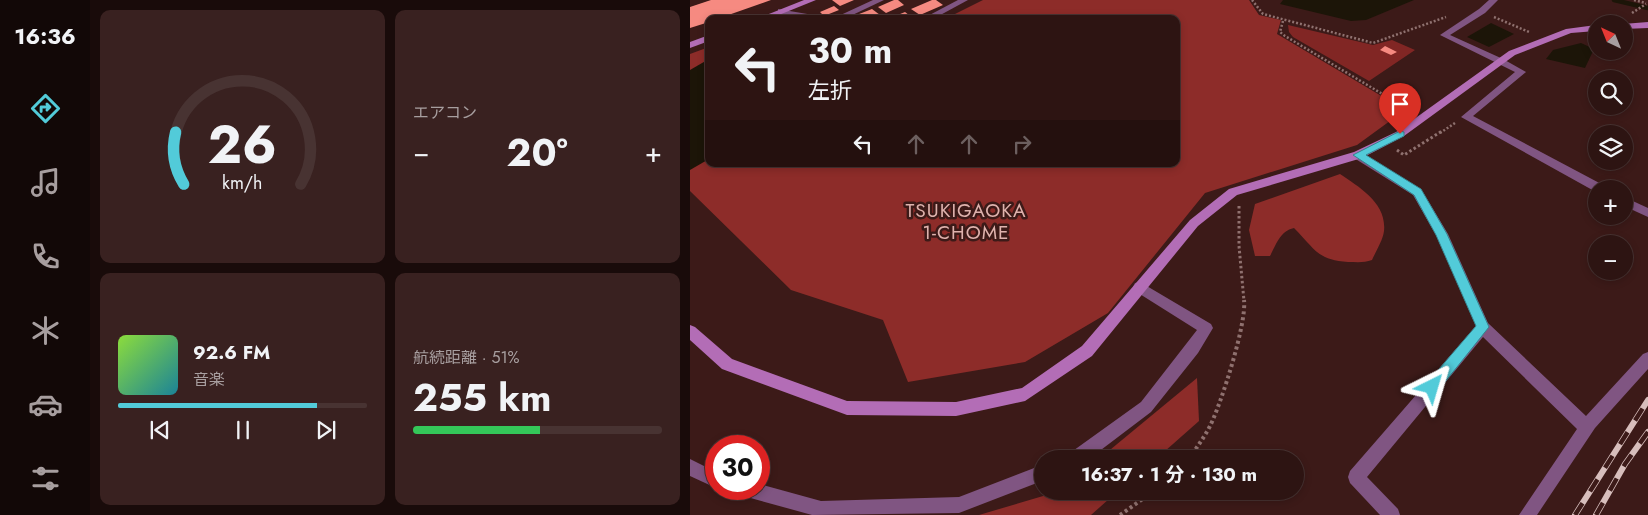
<!DOCTYPE html>
<html lang="ja">
<meta charset="utf-8">
<style>
:root{--surface:#2d1412;--page:#392120;--text:#f1f3f6;--muted:#a79e9f;--line:#483332;--accent:#52cbd9}
body{margin:0;font-family:Jost,"Noto Sans JP",sans-serif;background:var(--page);color:var(--text);height:100vh;display:flex;flex-direction:column;font-size:19px;white-space:nowrap}
*{box-sizing:border-box;margin:0}
p{font-size:16px;color:var(--muted)}
.icon{flex:none;width:28px;height:28px;fill:none;stroke:currentColor;stroke-width:2;stroke-linecap:round;stroke-linejoin:round}
.map{position:relative;flex:1;overflow:hidden}
.side{display:flex;flex-direction:column;gap:10px;padding:10px;background:#190b0a;width:600px}
.side>*{flex:none}
.top-card{position:absolute;left:15px;top:15px;width:475px;height:152px;border-radius:10px;box-shadow:0 2px 8px #0003,0 0 0 1px var(--line);background:#2d1412;color:var(--text);overflow:hidden}
.needle{width:32px;rotate:317deg}
.tools{position:absolute;left:898px;top:15px;display:grid;gap:10px}
.tools a{display:grid;place-items:center;width:45px;height:45px;border-radius:50%;background:var(--surface);box-shadow:0 2px 8px #0003,0 0 0 1px var(--line);font-size:25px}
.speed{position:absolute;left:15px;top:435px;display:flex;gap:10px;font-size:25px;font-weight:700;text-align:center}
.speed>*{display:grid;place-content:center;width:65px;height:65px;border-radius:50%;background:var(--surface);box-shadow:0 2px 8px #0003,0 0 0 1px var(--line);line-height:1}
.speed .limit{border:8px solid #d22;background:#fff;color:#111}
.pin{position:absolute;display:grid;place-items:center;width:42px;height:42px;color:#fff;margin:-51px -21px;border-radius:50% 50% 50% 0;rotate:-45deg;box-shadow:0 0 5px #0007}
.pin .icon{rotate:45deg}
.me{position:absolute;width:55px;margin:-28px;rotate:40deg;stroke-linejoin:round;filter:drop-shadow(0 0 4px #0008)}
.turn{display:flex;align-items:center;gap:18px;height:105px;padding:0 20px;font-size:22px}
.turn .icon{width:65px;height:65px;stroke-width:2.5}
.turn b{display:block;font-size:35px;line-height:42px}
.lanes{display:flex;align-items:center;height:48px;padding:0 20px;background:#0003;justify-content:center;gap:25px;direction:ltr}
.lanes .off{opacity:.35}
.big{font-size:38px;font-weight:700;line-height:1.1}
.side .card{flex:1;display:flex;flex-direction:column;justify-content:center;gap:8px;min-width:0;padding:0 18px;border-radius:10px;background:var(--page)}
.side .dial{align-items:center;gap:0}
.dial svg{height:130px;overflow:visible;fill:none;stroke:var(--line);stroke-width:7;stroke-linecap:round;text-anchor:middle}
.dial text{fill:var(--text);stroke:none}
.song{display:flex;align-items:center;gap:15px}
.cover{width:60px;height:60px;border-radius:8px;background:linear-gradient(135deg,hsl(90 70% 55%),hsl(190 70% 35%))}
.played{height:5px;border-radius:2px;background:linear-gradient(90deg,var(--accent) 80%,var(--line) 80%)}
.keys{display:flex;justify-content:space-around;direction:ltr}
.heat{display:flex;justify-content:space-between;align-items:center;font-size:28px;direction:ltr}
.charge{height:8px;border-radius:4px;background:linear-gradient(90deg,#34c759 51%,var(--line) 0)}
.side .tiles{flex:1;display:grid;gap:10px;grid-template-columns:repeat(2,1fr)}
.trip{position:absolute;left:344px;top:450px;width:270px;height:50px;border-radius:25px;background:var(--surface);box-shadow:0 2px 8px #0003,0 0 0 1px var(--line);font-weight:700;line-height:50px;text-align:center}
main{display:flex;flex:1;min-height:0}
.dock{display:flex;flex-direction:column;width:90px;justify-content:space-around;align-items:center;background:#120807;color:var(--muted)}
.dock .icon{width:35px;height:35px}
.dock .active{color:var(--accent)}
.dock b{font-size:22px;color:var(--text)}
.map>svg:first-child{display:block}
.green{fill:#812624}
.forest{fill:#8d2c29}
.water{fill:#1c1508}
.lines{fill:none;stroke-linecap:round;stroke-linejoin:round}
.stream{stroke:#1c1508;stroke-width:4.5}
.building{fill:#f68a81}
.path-far2{stroke:#8f716f;stroke-width:2.5;stroke-dasharray:2 2;stroke-linecap:butt}
.path-far1{stroke:#8f716f;stroke-width:3;stroke-dasharray:2.5 2.5;stroke-linecap:butt}
.path{stroke:#8f716f;stroke-width:4;stroke-dasharray:3 3;stroke-linecap:butt}
.street{fill:#805582;fill-rule:evenodd}
.secondary{fill:#b36db6;fill-rule:evenodd}
.rail-casing{stroke:#d7bebc;stroke-width:6}
.rail{stroke:#3c1a18;stroke-width:4.5;stroke-dasharray:14;stroke-linecap:butt}
.route{fill:#52cbd9;stroke:#35848d}
.labels{text-anchor:middle;stroke-width:5;stroke-linejoin:round;paint-order:stroke}
.neighbourhood-label{font-size:19px;letter-spacing:1px;fill:#dfb2ad;stroke:#3c1a18}
</style>
<main>
<nav class="dock">
<b>16:36</b>
<svg class="icon active" aria-label="directions" viewBox="0 0 24 24"><path d="M12 3l9 9-9 9-9-9zM9 14v-3h6M13 9l2 2-2 2"/></svg>
<svg class="icon" aria-label="music" viewBox="0 0 24 24"><path d="M9 18V5l10-2v13"/><circle cx="6" cy="18" r="3"/><circle cx="16" cy="16" r="3"/></svg>
<svg class="icon" aria-label="phone" viewBox="0 0 24 24"><path d="M5 4h4l2 5-3 2q2 4 5 5l2-3 5 2v4C11 20 4 13 5 4z"/></svg>
<svg class="icon" aria-label="climate" viewBox="0 0 24 24"><path d="M12 3v18M4 7l16 10M4 17L20 7"/></svg>
<svg class="icon" aria-label="car" viewBox="0 0 24 24"><path d="M5 17H2v-5l4-1 3-4h7l3 4 3 1v5h-3M9 17h6M6 11h13"/><circle cx="7" cy="17" r="2"/><circle cx="17" cy="17" r="2"/></svg>
<svg class="icon" aria-label="filters" viewBox="0 0 24 24"><path d="M4 7h16M4 17h16"/><circle cx="9" cy="7" r="2"/><circle cx="15" cy="17" r="2"/></svg>
</nav>
<section class="side">
<div class="tiles">
<div class="card dial"><svg viewBox="0 0 100 80">
<path d="M14 69A42 42 0 1 1 86 69"/>
<path d="M14 69A42 42 0 0 1 9 37" stroke="#52cbd9"/>
<text x="50" y="56" font-size="32" font-weight="700">26</text>
<text x="50" y="72" font-size="11">km/h</text>
</svg></div>
<div class="card"><p>エアコン</p>
<div class="heat"><a>−</a><b class="big">20°</b><a>+</a></div>
</div>
<div class="card">
<div class="song"><i class="cover"></i><div><b>92.6 FM</b><p>音楽</p></div></div>
<div class="played"></div>
<div class="keys"><svg class="icon" aria-label="previous" viewBox="0 0 24 24"><path d="M18 5L8 12l10 7zM5 5v14"/></svg><svg class="icon" aria-label="pause" viewBox="0 0 24 24"><path d="M8 5v14M16 5v14"/></svg><svg class="icon" aria-label="next" viewBox="0 0 24 24"><path d="M6 5l10 7-10 7zM19 5v14"/></svg></div>
</div>
<div class="card"><p>航続距離 · 51%</p><b class="big">255 km</b><div class="charge"></div></div>
</div>
</section>
<div class="map">
<svg width="958" height="515" viewBox="0 0 958 515">
<rect width="100%" height="100%" fill="#3c1a18"/>
<!-- green -->
<path class="green" d="M 598,25 L 683,45 L 702,40 L 725,50 L 679,81 L 603,37 L 599,32 Z"/>
<!-- forest -->
<g class="forest">
<path d="M 293,0 L 559,0 L 569,15 L 591,20 L 587,34 L 715,110 L 667,145 L 515,193 L 418,313 L 335,362 L 218,382 L 193,320 L 101,290 L 0,191 L 0,54 L 19,47 L 19,164 L 486,164 L 486,19 L 255,19 Z"/>
<path d="M 650,174 C 669,187 697,203 694,231 C 693,240 686,251 682,260 C 674,263 667,262 658,262 C 627,260 625,249 604,228 C 590,231 586,245 580,256 L 565,256 L 559,230 L 565,204 Z"/>
<path d="M 507,378 L 509,421 L 466,459 L 409,459 Z"/>
<path d="M 370,491 L 428,491 L 401,515 L 289,515 Z"/>
</g>
<!-- water -->
<g class="water">
<path d="M 593,0 L 724,0 L 676,20 L 661,21 L 590,4 Z"/>
<path d="M 801,23 L 824,34 L 799,47 L 777,37 Z"/>
<path d="M 891,43 L 904,49 L 895,68 L 856,59 L 863,50 Z"/>
<path d="M 19,59 L 19,159 L 0,170 L 0,70 Z"/>
</g>
<g class="lines">
<!-- stream -->
<path class="stream" d="M 924,0 L 958,8"/>
</g>
<!-- building -->
<g class="building">
<path d="M 21,0 L 81,0 L 27,19 L 19,19 L 19,22 L 0,28 L 0,7 Z"/>
<path d="M 142,0 L 164,0 L 150,6 Z"/>
<path d="M 204,0 L 208,0 L 214,5 L 196,13 L 188,7 Z"/>
<path d="M 242,0 L 246,0 L 253,5 L 230,15 L 221,9 Z"/>
<path d="M 144,6 L 149,10 L 134,16 L 130,12 Z"/>
<path d="M 182,9 L 190,15 L 180,19 L 167,19 L 164,16 Z"/>
<path d="M 215,12 L 224,19 L 198,19 Z"/>
<path d="M 695,46 L 707,52 L 701,55 L 690,50 Z"/>
</g>
<g class="lines">
<!-- path-far2 -->
<g class="path-far2">
<path d="M 562,0 L 573,14 L 683,43 L 756,17"/>
<path d="M 944,0 L 956,3"/>
<path d="M 942,13 L 956,4"/>
<path d="M 804,17 L 839,32"/>
<path d="M 913,19 L 927,16"/>
<path d="M 593,21 L 590,32 L 595,36 L 721,111"/>
<path d="M 750,133 L 765,123"/>
</g>
<!-- path-far1 -->
<g class="path-far1">
<path d="M 707,150 L 714,155 L 752,131"/>
<path d="M 549,206 L 549,246 L 554,301"/>
</g>
<!-- path -->
<g class="path">
<path d="M 499,459 C 506,448 514,438 520,426 C 531,404 557,323 554,300"/>
<path d="M 430,515 L 464,491"/>
</g>
<!-- street -->
<g class="street">
<path d="M 183,0 L 194,0 L 154,19 L 142,19 Z"/>
<path d="M 268,0 L 278,0 L 243,19 L 232,19 Z"/>
<path d="M 799,0 L 808,0 L 795,13 L 760,35 L 813,59 L 836,72 L 783,116 L 915,186 L 917,189 L 906,189 L 906,192 L 771,117 L 825,72 L 750,35 L 789,9 Z"/>
<path d="M 88,9 L 129,16 L 133,19 L 116,19 L 88,13 Z"/>
<path d="M 668,151 L 731,189 L 758,234 L 798,323 L 896,416 L 953,354 L 958,352 L 958,369 L 905,428 L 847,515 L 829,515 L 887,429 L 793,337 L 677,477 L 708,509 L 710,515 L 690,515 L 660,483 L 658,477 L 660,471 L 786,326 L 746,235 L 723,195 L 664,158 L 663,155 Z"/>
<path d="M 934,197 L 958,208 L 958,217 L 934,206 Z"/>
<path d="M 450,282 L 521,324 L 523,328 L 508,353 L 461,412 L 399,459 L 378,459 L 380,453 L 451,402 L 507,330 L 445,291 L 443,287 L 445,283 Z"/>
<path d="M 0,459 L 26,472 L 26,488 L 0,476 Z"/>
<path d="M 352,465 L 352,481 L 269,513 L 122,515 L 57,497 L 51,495 L 49,489 L 69,489 L 69,484 L 131,501 L 269,497 Z"/>
</g>
<!-- secondary -->
<g class="secondary">
<path d="M 114,0 L 126,0 L 79,19 L 66,19 Z"/>
<path d="M 958,22 L 958,28 L 934,29 L 933,24 Z"/>
<path d="M 906,25 L 906,31 L 881,33 L 825,55 L 714,136 L 672,158 L 547,195 L 508,226 L 402,356 L 335,401 L 266,416 L 157,415 L 32,369 L 0,340 L 0,325 L 5,327 L 42,359 L 157,401 L 266,402 L 332,388 L 392,346 L 500,220 L 539,189 L 664,152 L 706,132 L 819,51 L 876,29 Z"/>
<path d="M 19,35 L 19,41 L 0,48 L 0,42 Z"/>
</g>
<defs>
<g id="rail">
<path d="M 885,515 L 958,400"/>
<path d="M 906,515 L 935,464 L 958,432"/>
</g>
</defs>
<!-- rail casing -->
<use href="#rail" class="rail-casing"/>
<!-- rail -->
<use href="#rail" class="rail"/>
</g>
<!-- route -->
<path class="route" d="M 710,131 L 714,132 L 714,136 L 676,155 L 731,189 L 757,234 L 799,327 L 747,392 L 742,394 L 737,392 L 735,387 L 737,383 L 786,326 L 746,235 L 724,195 L 663,155 Z"/>
<g class="labels">
<!-- neighbourhood labels -->
<g class="neighbourhood-label">
<text x="276" y="217">TSUKIGAOKA<tspan x="276" dy="22">1-CHOME</tspan></text>
</g>
</g>
</svg>
<div class="tools">
<a><svg class="needle" viewBox="-14 -14 28 28"><path d="M0-13l5 13h-10z" fill="#e53935"/><path d="M0 13l5-13h-10z" fill="#a79e9f"/></svg></a>
<a><svg class="icon" aria-label="search" viewBox="0 0 24 24"><circle cx="10" cy="10" r="6"/><path d="M15 15l6 6"/></svg></a>
<a><svg class="icon" aria-label="layers" viewBox="0 0 24 24"><path d="M12 4l9 5-9 5-9-5zM3 14l9 5 9-5"/></svg></a>
<a>+</a>
<a>−</a>
</div>
<div class="speed"><div class="limit">30</div></div>
<div class="pin" style="left:710px;top:134px;background:#d93025"><svg class="icon" aria-label="arrive" viewBox="0 0 24 24"><path d="M6 21V4h12l-3 4 3 4H6"/></svg></div>
<svg class="me" style="left:742px;top:387px" viewBox="-20 -20 40 40"><path d="M0-17L14 15 0 8-14 15z" fill="#52cbd9" stroke="#fff" stroke-width="4"/></svg>
<div class="trip">16:37 · 1 分 · 130 m</div>
<div class="top-card">
<div class="turn"><svg class="icon" aria-label="left" viewBox="0 0 24 24"><path d="M17 20v-9H6M10 6l-5 5 5 5"/></svg><div><b>30 m</b>左折</div></div>
<div class="lanes"><svg class="icon" aria-label="left" viewBox="0 0 24 24"><path d="M17 20v-9H6M10 6l-5 5 5 5"/></svg><svg class="icon off" aria-label="ahead" viewBox="0 0 24 24"><path d="M12 20V5M6 11l6-6 6 6"/></svg><svg class="icon off" aria-label="ahead" viewBox="0 0 24 24"><path d="M12 20V5M6 11l6-6 6 6"/></svg><svg class="icon off" aria-label="right" viewBox="0 0 24 24"><path d="M7 20v-9h11M14 6l5 5-5 5"/></svg></div>
</div>
</div>
</main>
